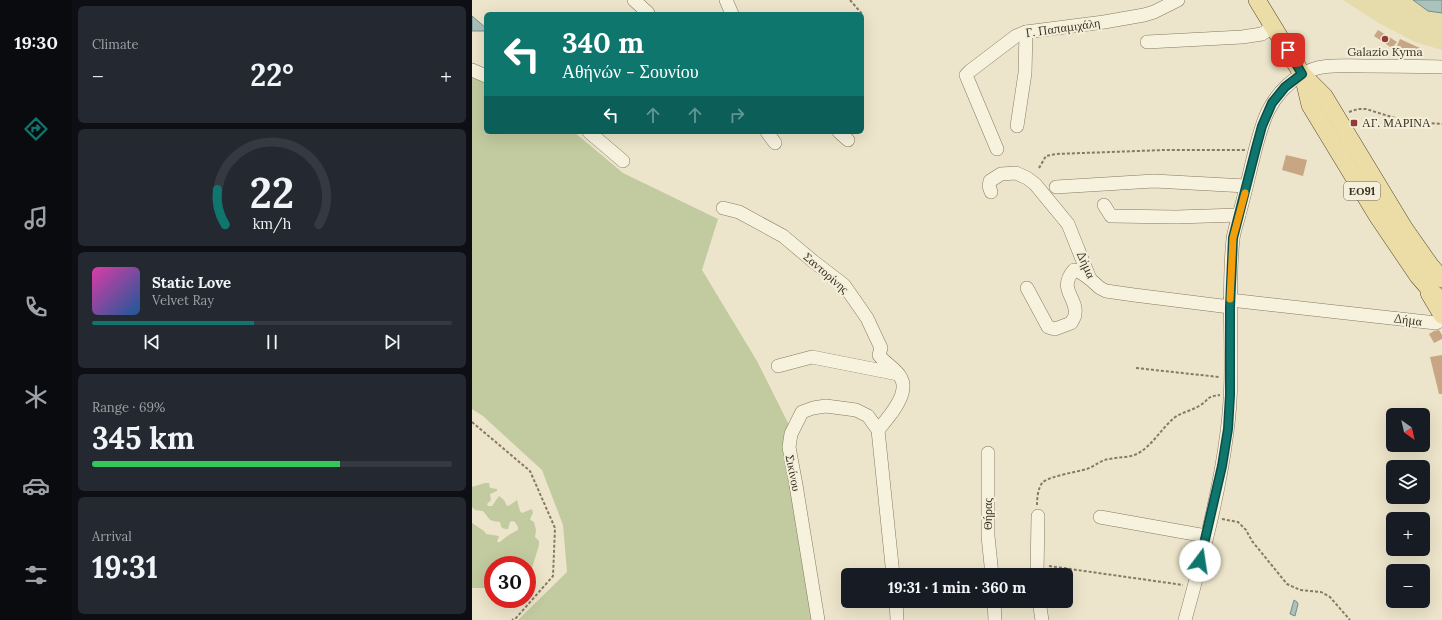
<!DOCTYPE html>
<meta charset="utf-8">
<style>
:root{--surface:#171b24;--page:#242831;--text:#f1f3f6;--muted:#9ea1a6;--line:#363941;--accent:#0f766e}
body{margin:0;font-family:Lora,serif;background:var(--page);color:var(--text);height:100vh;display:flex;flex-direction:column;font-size:15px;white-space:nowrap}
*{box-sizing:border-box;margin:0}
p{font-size:13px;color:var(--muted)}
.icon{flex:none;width:22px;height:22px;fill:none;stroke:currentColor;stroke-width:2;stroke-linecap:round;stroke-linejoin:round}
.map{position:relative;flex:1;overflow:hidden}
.sheet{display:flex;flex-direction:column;gap:6px;padding:6px;background:#0d0f14;width:400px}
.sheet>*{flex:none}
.banner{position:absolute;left:12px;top:12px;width:380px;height:122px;border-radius:6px;box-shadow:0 4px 16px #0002;background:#0f766e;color:#fff;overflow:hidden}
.needle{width:26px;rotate:146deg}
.tools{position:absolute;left:914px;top:408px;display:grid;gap:8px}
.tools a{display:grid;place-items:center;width:44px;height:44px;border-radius:6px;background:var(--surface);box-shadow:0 4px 16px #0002;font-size:20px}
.speed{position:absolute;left:12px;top:556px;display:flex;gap:8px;font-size:20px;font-weight:700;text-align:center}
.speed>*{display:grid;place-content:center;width:52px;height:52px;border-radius:50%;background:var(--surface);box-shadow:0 4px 16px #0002;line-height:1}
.speed .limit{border:6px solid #d22;background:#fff;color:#111}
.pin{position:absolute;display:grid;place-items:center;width:34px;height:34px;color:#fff;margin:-17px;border-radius:8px;box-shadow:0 2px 6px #0006}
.me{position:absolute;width:44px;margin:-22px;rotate:14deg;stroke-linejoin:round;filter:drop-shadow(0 0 3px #0008)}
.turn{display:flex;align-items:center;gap:14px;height:84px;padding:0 12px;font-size:18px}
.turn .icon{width:52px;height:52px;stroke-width:2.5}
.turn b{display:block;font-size:28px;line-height:34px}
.lanes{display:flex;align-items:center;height:38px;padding:0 12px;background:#0003;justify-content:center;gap:20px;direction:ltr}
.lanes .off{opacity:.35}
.big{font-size:30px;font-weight:700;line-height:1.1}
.sheet .tile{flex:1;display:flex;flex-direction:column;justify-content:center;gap:6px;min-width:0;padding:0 14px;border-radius:6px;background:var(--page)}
.sheet .dial{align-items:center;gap:0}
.dial svg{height:104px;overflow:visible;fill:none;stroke:var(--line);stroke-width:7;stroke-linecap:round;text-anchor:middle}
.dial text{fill:var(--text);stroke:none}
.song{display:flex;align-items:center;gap:12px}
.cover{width:48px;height:48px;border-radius:6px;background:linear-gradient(135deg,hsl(320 70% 55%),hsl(210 70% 35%))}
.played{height:4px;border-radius:2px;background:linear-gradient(90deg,var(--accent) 45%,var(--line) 45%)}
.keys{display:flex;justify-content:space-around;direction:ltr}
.heat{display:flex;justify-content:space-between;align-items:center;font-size:22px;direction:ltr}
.charge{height:6px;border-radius:3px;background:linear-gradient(90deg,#34c759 69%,var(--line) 0)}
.trip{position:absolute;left:369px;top:568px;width:232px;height:40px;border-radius:6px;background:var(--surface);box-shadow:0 4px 16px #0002;font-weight:700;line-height:40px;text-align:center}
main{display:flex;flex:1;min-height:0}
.tabs{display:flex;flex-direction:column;width:72px;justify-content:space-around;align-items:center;background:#090b0e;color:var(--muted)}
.tabs .icon{width:28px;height:28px}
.tabs .current{color:var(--accent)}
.tabs b{font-size:18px;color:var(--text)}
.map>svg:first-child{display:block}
.green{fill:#c2ca9f}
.sand{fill:#e6dbaa}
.water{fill:#abc1bc;stroke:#728f8b}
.building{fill:#c8a583}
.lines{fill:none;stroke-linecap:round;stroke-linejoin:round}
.minor-casing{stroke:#887960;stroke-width:14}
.major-casing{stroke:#574733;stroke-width:18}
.path{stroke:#887960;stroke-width:2;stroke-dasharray:3 2;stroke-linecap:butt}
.minor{stroke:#f7f2de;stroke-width:13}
.major{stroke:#ecdca6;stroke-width:17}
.route-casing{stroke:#0a4d48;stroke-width:10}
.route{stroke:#0f766e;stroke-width:7}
.slow{stroke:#f59e0b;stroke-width:7}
.poi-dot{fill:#933b34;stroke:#f4efda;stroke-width:1.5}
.labels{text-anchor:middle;stroke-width:4;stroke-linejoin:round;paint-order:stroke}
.shield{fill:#f4efda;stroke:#726959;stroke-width:1}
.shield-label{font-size:11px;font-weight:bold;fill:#3a3022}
.street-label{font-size:12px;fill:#3a3022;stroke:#f4efda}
.poi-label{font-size:12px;fill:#3a3022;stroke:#f4efda}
</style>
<main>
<nav class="tabs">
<b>19:30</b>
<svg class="icon current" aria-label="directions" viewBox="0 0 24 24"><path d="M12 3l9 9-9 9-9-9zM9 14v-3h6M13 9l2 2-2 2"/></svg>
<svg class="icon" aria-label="music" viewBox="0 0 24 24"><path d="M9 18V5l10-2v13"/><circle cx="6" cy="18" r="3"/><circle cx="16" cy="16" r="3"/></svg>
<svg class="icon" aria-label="phone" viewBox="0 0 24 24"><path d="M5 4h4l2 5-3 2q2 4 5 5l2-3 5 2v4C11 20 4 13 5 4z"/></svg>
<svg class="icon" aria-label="climate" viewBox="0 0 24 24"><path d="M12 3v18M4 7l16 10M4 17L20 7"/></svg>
<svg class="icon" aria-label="car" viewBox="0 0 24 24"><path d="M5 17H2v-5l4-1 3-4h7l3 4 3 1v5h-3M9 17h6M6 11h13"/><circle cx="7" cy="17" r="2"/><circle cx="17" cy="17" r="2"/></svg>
<svg class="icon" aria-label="filters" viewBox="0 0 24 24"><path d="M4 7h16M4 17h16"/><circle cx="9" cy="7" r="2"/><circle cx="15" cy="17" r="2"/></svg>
</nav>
<section class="sheet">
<div class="tile"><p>Climate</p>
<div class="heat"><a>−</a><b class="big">22°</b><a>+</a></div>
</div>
<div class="tile dial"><svg viewBox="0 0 100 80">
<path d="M14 69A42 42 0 1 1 86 69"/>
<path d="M14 69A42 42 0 0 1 8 42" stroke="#0f766e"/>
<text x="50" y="56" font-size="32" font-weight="700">22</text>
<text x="50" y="72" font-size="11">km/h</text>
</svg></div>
<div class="tile">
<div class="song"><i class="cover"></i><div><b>Static Love</b><p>Velvet Ray</p></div></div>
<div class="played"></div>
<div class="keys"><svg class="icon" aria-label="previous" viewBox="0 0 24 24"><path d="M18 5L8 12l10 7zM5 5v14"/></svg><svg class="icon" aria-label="pause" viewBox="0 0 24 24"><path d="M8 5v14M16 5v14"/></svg><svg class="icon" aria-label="next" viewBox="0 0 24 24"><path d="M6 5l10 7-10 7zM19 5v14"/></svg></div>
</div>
<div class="tile"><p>Range · 69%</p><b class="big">345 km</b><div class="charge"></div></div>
<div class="tile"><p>Arrival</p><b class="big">19:31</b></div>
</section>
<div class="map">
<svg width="970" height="620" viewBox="0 0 970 620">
<rect width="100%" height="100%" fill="#ece5cb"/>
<!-- green -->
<g class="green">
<path d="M 0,77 L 14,83 L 14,132 L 102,132 L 151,173 L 246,219 L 230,270 L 285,361 L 317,425 L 341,620 L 46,620 L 95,572 L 91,525 L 70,470 L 11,416 L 0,409 Z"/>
<path d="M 13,483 L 17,483 L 18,488 L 25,489 L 25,491 L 18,494 L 19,500 L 15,504 L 16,506 L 20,506 L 27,496 L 32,500 L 35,506 L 38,505 L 45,500 L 48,511 L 50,513 L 60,509 L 61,513 L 58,519 L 60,521 L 62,522 L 64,530 L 63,537 L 67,541 L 67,545 L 60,568 L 57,568 L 55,565 L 51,564 L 49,565 L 21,565 L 21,588 L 0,588 L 0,523 L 12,531 L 14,534 L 27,536 L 25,542 L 28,542 C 34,537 39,533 46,530 L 46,527 L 43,522 L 40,521 L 38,522 L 36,529 C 30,529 29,528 28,522 C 16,521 18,519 11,511 L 3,510 L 0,507 L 0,487 Z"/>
</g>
<!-- sand -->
<path class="sand" d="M 871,0 L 941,0 L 956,11 L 970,13 L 970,50 L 943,42 L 905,22 Z"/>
<!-- water -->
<g class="water">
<path d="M 941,0 L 970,0 L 970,13 L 956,11 Z"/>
<path d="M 0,16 L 14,28 L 12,31 L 0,31 Z"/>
<path d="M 822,600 L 825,602 L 826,604 L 823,616 L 818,614 Z"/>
</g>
<!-- building -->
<g class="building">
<path d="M 906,30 L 925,42 L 920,48 L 902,36 Z"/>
<path d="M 928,39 L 948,48 L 944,55 L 925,46 Z"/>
<path d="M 814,155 L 835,160 L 831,176 L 810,170 Z"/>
<path d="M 967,330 L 970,335 L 970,339 L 962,343 L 957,334 L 962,331 Z"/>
<path d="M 970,355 L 970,394 L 967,394 L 958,357 Z"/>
</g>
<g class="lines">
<defs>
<g id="minor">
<path d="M 162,0 L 176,13"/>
<path d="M 254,0 L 260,14"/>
<path d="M 675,42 L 770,37 L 790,34 L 802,26"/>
<path d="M 0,70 L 14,76"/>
<path d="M 545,126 L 553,73 L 554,32"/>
<path d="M 117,132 L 151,161"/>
<path d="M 295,132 L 303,143"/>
<path d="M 367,132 L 376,140"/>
<path d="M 525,149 L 496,80 L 494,75 L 498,71 L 544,36 L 554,32 L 632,22 L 672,15 L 682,12 L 706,0"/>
<path d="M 584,187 L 682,181 L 774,186"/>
<path d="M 519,192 L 517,186 L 518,181 L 529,174 L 544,173 L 555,178 L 563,184 L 596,224 L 618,279 L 628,288 L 634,291 L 662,295 L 758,307"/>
<path d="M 632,205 L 639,216 L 704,217 L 767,215"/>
<path d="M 251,208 L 267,212 L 311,236 L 342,262 L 372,285 L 395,318 L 409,348 L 407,355 C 413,364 424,368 429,378 C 438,394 416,418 406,430 L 421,575"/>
<path d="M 555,288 L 576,327 L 583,329 L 599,323 C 600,321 603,317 603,315 C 606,297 585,290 602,270 L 608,272 L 618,279"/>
<path d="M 758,300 L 964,323 L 970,320"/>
<path d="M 306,366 L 340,357 L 426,374"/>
<path d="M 516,453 L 516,536 L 520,575"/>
<path d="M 628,517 L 734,536"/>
<path d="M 565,575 L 566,516"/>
<path d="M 424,601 L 425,620"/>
<path d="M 522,601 L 523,620"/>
<path d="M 567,601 L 570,620"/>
<path d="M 346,620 L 324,485 L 317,447 L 319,434 L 330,412 L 341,408 L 354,406 L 384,410 L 396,416 L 406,430"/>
<path d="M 713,620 C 730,558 747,496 755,432 C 764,368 754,303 761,239 C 762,231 765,223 767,215 C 772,197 776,180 780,163 C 789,126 795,96 829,75 C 847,63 871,66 891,66 C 918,66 944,66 970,67"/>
</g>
<g id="major">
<path d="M 785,0 L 830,74 L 852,96 L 932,228 L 958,265 L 970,279"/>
<path d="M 831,75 L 838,105 L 906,217 L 946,276 L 960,292 L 970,301"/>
<path d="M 957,293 L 970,315"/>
</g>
</defs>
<!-- minor casing -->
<use href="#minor" class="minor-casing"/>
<!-- major casing -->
<use href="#major" class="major-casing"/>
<!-- path -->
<g class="path">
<path d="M 378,0 L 391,15"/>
<path d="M 877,112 L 886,109 L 894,109 L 923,118 L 945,122 L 970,124"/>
<path d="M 567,168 L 574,156 L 584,154 L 693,150 L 773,150"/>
<path d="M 664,368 L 747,377"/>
<path d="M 0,422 L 58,471 L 83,528 L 81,576 L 44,618 L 40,620"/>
<path d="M 565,505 C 565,498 566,487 571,482 C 579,476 604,472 615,469 C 623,466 629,460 637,459 C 646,457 656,458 665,454 C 680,446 689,429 702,418 C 710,412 719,411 727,406 C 738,400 732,397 748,395"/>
<path d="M 750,519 L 766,522 L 774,530 L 780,541 L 815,584 L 828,590 L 849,592 L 858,597 L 878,620"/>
<path d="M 577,566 L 711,585"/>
</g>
<!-- minor -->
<use href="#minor" class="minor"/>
<!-- major -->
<use href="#major" class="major"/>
</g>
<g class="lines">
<defs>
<path id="route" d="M 728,561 L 750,466 L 756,429 L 758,395 L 758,307 L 761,238 L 784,148 L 790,126 L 800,103 L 813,87 L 830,74 L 816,50"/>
</defs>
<!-- route casing -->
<use href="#route" class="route-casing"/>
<!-- route -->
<use href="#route" class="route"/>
<!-- slow -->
<path class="slow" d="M 758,299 L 761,238 L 773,193"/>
</g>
<!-- markers -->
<g class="poi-dot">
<circle cx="913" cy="39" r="4"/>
<rect x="878" y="119" width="8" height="8" rx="2"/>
</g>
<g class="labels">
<!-- shield labels -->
<rect class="shield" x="872" y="182" width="36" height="18" rx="3"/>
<g class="shield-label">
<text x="890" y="195">ΕΟ91</text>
</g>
<!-- street labels -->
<g class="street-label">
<text transform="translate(591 28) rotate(-8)" y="4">Γ. Παπαμιχάλη</text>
<text transform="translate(614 265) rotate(66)" y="4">Δήμα</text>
<text transform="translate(354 273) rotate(41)" y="4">Σαντορίνης</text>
<text transform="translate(936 320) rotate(7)" y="4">Δήμα</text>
<text transform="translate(321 473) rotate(79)" y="4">Σικίνου</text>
<text transform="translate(516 514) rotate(-90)" y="4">Θήρας</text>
</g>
<!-- poi labels -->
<g class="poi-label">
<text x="913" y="56">Galazio Kyma</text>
<text x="890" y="127" text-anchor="start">ΑΓ. ΜΑΡΙΝΑ</text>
</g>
</g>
</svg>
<div class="tools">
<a><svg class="needle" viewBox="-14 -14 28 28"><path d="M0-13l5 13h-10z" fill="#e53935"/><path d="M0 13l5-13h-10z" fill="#9ea1a6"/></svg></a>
<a><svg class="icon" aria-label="layers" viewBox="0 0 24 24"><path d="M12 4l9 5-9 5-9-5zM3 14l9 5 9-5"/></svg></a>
<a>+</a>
<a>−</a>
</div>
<div class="speed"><div class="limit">30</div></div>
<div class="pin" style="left:816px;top:50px;background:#d93025"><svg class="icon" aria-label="arrive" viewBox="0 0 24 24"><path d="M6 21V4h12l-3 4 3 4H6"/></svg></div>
<svg class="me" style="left:728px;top:561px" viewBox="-20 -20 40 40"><circle r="19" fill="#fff"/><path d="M0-13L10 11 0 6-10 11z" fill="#0f766e"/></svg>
<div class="trip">19:31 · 1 min · 360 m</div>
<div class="banner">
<div class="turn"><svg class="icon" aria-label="left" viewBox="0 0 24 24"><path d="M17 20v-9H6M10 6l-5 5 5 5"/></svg><div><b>340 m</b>Αθήνών - Σουνίου</div></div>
<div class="lanes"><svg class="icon" aria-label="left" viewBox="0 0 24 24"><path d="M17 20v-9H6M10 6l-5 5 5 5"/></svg><svg class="icon off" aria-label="ahead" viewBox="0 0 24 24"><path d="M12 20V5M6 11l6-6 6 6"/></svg><svg class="icon off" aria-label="ahead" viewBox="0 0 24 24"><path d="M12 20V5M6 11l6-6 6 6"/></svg><svg class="icon off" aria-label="right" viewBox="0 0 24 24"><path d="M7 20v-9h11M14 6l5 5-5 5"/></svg></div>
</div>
</div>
</main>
